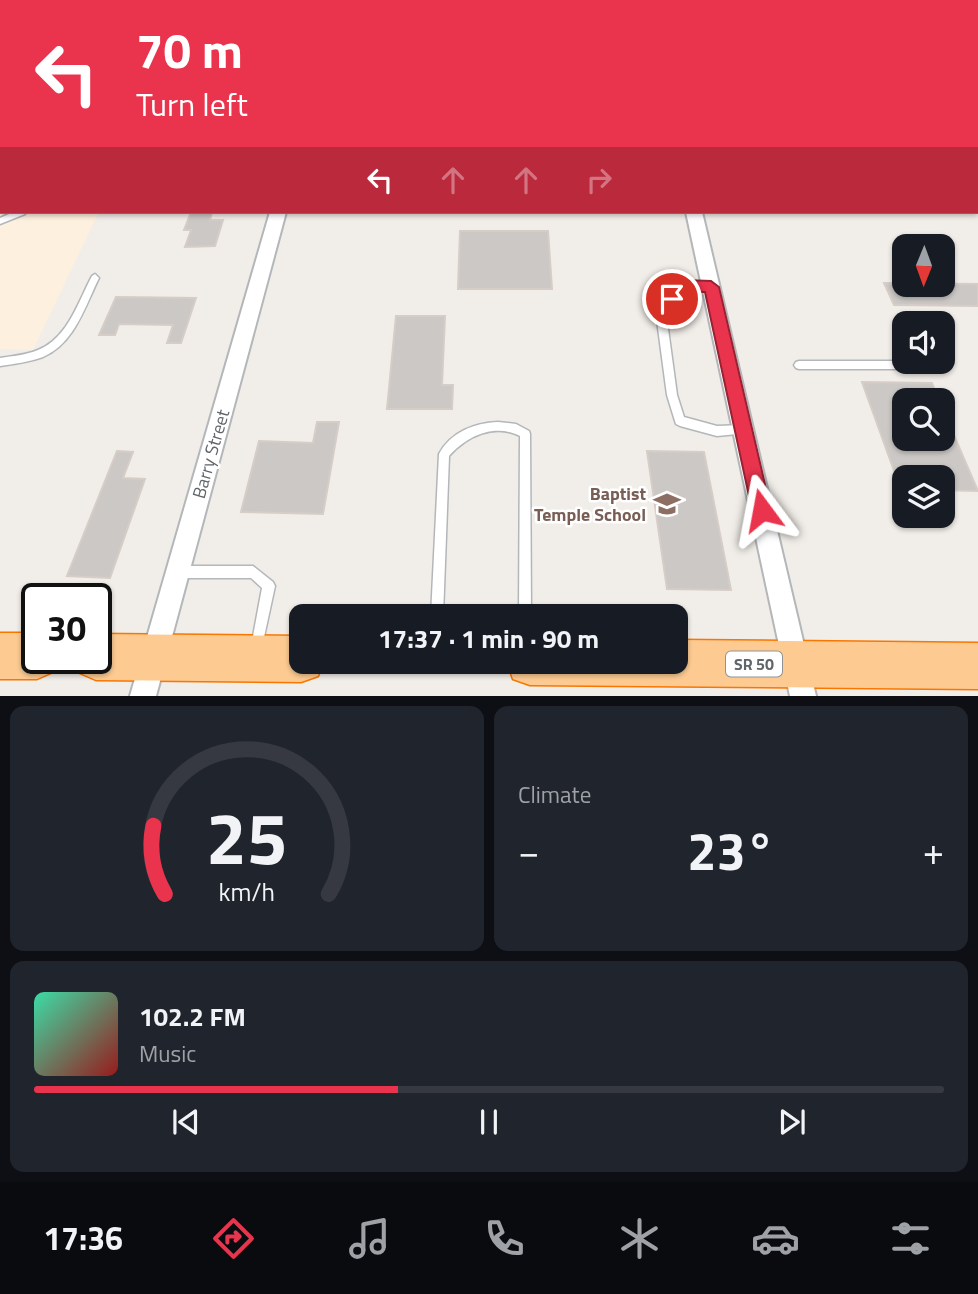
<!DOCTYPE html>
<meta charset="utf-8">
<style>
:root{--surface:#171b24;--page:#20242c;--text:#f1f3f6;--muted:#9ea1a6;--line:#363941;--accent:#ea344d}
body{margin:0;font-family:"Titillium Web",sans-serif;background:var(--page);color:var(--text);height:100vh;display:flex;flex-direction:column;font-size:26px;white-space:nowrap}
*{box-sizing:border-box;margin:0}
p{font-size:23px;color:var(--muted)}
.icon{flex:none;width:38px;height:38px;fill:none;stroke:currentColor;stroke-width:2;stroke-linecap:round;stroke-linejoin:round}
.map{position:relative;height:696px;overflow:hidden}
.details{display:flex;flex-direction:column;gap:10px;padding:10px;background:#0d0f14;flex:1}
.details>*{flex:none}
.banner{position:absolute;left:0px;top:0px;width:978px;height:214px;box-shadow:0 2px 5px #0004;background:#ea344d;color:#fff;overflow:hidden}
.needle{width:46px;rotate:181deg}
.controls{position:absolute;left:892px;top:234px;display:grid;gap:14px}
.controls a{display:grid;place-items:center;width:63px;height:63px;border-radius:14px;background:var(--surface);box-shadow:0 2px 5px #0004;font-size:35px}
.speed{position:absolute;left:21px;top:583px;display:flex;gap:14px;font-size:35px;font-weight:700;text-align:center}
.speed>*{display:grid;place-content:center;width:91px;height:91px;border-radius:50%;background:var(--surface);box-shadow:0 2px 5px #0004;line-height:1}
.speed .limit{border:4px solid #111;border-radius:10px;background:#fff;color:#111}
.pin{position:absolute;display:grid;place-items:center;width:60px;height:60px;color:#fff;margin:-30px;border:4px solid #fff;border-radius:50%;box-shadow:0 2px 7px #0007}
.me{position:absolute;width:77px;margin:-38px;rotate:347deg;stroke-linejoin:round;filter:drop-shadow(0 0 5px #0008)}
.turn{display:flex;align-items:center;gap:24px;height:147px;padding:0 21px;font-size:32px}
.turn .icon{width:91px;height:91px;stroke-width:2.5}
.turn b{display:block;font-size:49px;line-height:60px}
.lanes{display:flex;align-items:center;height:66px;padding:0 21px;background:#0003;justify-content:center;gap:35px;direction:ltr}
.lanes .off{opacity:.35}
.big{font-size:52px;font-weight:700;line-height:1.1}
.details .card{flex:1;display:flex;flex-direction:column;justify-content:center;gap:10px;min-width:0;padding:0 24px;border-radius:14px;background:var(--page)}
.details .dial{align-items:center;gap:0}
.dial svg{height:182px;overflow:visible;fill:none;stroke:var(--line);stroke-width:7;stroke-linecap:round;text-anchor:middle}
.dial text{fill:var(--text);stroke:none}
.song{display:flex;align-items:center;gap:21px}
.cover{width:84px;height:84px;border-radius:10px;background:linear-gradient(135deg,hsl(160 70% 55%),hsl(0 70% 35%))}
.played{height:7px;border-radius:4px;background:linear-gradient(90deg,var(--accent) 40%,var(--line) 40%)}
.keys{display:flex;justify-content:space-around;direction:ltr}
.heat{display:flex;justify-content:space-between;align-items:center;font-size:38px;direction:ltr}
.details .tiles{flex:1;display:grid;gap:10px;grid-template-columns:1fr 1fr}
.card:last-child{grid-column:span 2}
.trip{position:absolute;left:289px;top:604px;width:399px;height:70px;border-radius:14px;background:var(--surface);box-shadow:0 2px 5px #0004;font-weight:700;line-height:70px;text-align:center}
.menu{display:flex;height:112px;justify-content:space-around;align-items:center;background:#090b0e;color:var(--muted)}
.menu .icon{width:49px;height:49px}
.menu .selected{color:var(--accent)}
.menu b{font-size:32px;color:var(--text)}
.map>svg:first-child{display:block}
.commercial{fill:#fef0df}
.building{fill:#ccc8c5;stroke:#d6cdc6;stroke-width:2}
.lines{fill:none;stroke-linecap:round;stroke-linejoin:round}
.lane-casing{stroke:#b3b7ba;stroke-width:3}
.street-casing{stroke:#b3b7ba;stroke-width:4}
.secondary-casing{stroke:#b2b6ba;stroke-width:4}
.highway-casing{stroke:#f97600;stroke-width:3}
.lane{fill:#fff;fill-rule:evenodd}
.street{fill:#fff;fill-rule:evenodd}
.secondary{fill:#fff;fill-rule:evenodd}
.highway{fill:#fdcb92;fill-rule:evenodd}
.route{fill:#ea344d;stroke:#982232;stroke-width:2}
.labels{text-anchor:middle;stroke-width:5;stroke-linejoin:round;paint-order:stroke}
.shield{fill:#fff;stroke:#8f9395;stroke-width:2}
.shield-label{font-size:16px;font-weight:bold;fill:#5f6568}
.street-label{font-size:18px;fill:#5f6568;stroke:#fff}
.education-label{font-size:18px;font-weight:bold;fill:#785e54;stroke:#fff;text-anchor:end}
</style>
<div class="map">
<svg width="978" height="696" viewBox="0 0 978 696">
<rect width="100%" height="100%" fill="#f1ede8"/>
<!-- commercial -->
<path class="commercial" d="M 0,127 L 2,212 L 99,212 L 33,350 L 0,349 Z"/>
<!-- building -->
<g class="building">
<path d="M 191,212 L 212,212 L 210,220 L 223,220 L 215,246 L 185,247 L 191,230 L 184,230 Z"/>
<path d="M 460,231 L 548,231 L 552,289 L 458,289 Z"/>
<path d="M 884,283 L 978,284 L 978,306 L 894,305 Z"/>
<path d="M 116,297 L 196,298 L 181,343 L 167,343 L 173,325 L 119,324 L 115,335 L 99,335 Z"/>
<path d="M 396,316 L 445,316 L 442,385 L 453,385 L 452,409 L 387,409 Z"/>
<path d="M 862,382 L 932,383 L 939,401 L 905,401 L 905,439 L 943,439 L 943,410 L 978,491 L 943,490 L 943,478 L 905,478 L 905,490 L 901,490 Z"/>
<path d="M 317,422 L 339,422 L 323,514 L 241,512 L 259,441 L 313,443 Z"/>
<path d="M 117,451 L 133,452 L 123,478 L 145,479 L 110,578 L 67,576 Z"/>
<path d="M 647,451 L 704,452 L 731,590 L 667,589 Z"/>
</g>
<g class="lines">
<defs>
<g id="lane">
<path d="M 157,0 L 163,0 L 162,2 L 156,2 Z"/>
<path d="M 240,0 L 246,0 L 245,2 L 239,2 Z"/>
<path d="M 641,0 L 673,0 L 670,2 L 640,2 Z"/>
<path d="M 14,212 L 26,212 L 25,214 L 0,224 L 0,218 Z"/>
<path d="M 95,274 L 99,278 C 85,306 75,343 43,357 C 29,362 14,364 0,366 L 0,358 C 13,356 26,355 38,350 C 68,338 78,302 92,276 Z"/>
<path d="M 684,282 L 711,283 L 715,287 L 711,291 L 686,290 L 666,314 L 677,395 L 684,417 L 717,426 L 744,425 L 748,427 L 749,430 L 748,433 L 717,436 L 680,426 L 676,424 L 675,421 L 667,395 L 656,313 L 681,283 Z"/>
<path d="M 799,361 L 905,361 L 905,362 L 922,362 L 923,365 L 921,368 L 918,369 L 799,369 L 796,368 L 794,365 L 796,362 Z"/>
<path d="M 498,422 L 516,424 L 529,431 L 530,434 L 531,616 L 519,616 L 520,436 C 494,423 467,436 449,456 L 443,616 L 431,616 L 439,454 C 451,432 474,423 498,422 Z"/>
<path d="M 178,566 L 253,566 L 273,582 L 275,586 L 261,651 L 257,653 L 253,651 L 251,647 L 262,588 L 251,578 L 178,578 L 174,576 L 172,572 L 174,568 Z"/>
</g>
<g id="street">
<path d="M 331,0 L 343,0 L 330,2 Z"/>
<rect x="637" y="0" width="12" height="2"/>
<rect x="976" y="41" width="2" height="8"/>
<path d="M 270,212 L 286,212 L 156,696 L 130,696 Z"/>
<path d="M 686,212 L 702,212 L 816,696 L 790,696 Z"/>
</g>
<g id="secondary">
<path d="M 13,0 L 29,0 L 12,2 Z"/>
<path d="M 0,19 L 2,19 L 0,32 Z"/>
</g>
<g id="highway">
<path d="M 0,633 L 37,633 L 37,658 L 59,658 L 53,672 L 37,679 L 0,679 Z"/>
<path d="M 96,634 L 301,636 L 301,662 L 323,662 L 318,676 L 301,682 L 96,680 L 80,673 L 73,658 L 96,658 Z"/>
<path d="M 676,640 L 978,643 L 978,689 L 530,685 L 513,679 L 507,662 L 676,662 Z"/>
</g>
</defs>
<!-- lane casing -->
<use href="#lane" class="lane-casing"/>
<!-- street casing -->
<use href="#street" class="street-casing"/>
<!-- secondary casing -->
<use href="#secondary" class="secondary-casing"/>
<!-- highway casing -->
<use href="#highway" class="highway-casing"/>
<!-- lane -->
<use href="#lane" class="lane"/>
<!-- street -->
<use href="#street" class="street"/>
<!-- secondary -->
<use href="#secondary" class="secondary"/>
<!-- highway -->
<use href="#highway" class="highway"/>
</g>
<!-- route -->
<path class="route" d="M 684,280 L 711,281 L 719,287 L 771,510 L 768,517 L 762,520 L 755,517 L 752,510 L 705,292 L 687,292 L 678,304 L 672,305 L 665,299 L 678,282 Z"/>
<!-- icons -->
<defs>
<symbol id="school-bare" viewBox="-9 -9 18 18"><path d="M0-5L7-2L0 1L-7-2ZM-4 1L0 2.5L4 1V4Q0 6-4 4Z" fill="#8d6e63" stroke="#fff" stroke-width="2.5" paint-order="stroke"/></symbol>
</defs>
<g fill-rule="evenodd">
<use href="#school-bare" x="648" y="485" width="38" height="38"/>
</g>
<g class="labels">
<!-- shield labels -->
<rect class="shield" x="726" y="651.5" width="56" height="25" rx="5"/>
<g class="shield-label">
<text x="754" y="670">SR 50</text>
</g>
<!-- street labels -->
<g class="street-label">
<text transform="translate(211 454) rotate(-74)" y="6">Barry Street</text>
</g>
<!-- education labels -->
<g class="education-label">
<text x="646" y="500">Baptist<tspan x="646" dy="21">Temple School</tspan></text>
</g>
</g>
</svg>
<div class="controls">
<a><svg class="needle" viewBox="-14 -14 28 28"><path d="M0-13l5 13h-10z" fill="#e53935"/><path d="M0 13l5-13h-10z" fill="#9ea1a6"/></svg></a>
<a><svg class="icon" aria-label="sound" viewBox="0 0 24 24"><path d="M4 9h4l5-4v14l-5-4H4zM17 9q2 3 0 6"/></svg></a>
<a><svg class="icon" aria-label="search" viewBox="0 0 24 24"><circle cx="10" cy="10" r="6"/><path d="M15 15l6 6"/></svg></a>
<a><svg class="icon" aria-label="layers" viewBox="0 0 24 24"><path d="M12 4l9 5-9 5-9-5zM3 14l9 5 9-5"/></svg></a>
</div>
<div class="speed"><div class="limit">30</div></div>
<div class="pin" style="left:672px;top:299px;background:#d93025"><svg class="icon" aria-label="arrive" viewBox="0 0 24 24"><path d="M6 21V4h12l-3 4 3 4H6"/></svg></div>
<svg class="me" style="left:762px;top:510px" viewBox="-20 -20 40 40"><path d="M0-17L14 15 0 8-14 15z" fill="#ea344d" stroke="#fff" stroke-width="4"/></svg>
<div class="trip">17:37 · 1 min · 90 m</div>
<div class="banner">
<div class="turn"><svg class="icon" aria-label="left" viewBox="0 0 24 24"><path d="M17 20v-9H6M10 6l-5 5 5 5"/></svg><div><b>70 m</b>Turn left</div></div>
<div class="lanes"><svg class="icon" aria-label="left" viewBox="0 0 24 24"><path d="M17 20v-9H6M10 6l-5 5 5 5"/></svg><svg class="icon off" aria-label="ahead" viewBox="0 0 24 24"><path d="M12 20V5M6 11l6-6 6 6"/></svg><svg class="icon off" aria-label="ahead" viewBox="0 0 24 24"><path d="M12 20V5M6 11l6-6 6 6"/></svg><svg class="icon off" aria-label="right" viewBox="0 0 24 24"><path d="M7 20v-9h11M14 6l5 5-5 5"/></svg></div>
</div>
</div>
<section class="details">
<div class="tiles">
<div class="card dial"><svg viewBox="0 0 100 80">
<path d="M14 69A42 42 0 1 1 86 69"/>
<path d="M14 69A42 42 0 0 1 9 39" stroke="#ea344d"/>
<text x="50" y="56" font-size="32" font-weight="700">25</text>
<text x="50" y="72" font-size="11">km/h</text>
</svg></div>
<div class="card"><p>Climate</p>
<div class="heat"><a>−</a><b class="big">23°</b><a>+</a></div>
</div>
<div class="card">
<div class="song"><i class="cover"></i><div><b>102.2 FM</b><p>Music</p></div></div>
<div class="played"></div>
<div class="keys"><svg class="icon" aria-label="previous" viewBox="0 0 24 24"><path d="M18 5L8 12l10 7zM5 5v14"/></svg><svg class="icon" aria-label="pause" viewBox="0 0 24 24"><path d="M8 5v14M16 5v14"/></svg><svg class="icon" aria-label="next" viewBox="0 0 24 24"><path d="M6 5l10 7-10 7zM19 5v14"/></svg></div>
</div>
</div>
</section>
<nav class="menu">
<b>17:36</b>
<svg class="icon selected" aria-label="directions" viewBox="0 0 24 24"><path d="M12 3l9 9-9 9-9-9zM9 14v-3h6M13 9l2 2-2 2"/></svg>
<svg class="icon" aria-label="music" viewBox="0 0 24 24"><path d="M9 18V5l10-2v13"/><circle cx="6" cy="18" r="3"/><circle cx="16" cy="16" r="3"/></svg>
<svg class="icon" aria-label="phone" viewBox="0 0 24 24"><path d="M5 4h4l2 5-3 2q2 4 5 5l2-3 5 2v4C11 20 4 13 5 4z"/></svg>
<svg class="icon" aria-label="climate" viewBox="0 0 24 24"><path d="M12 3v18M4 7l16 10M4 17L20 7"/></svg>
<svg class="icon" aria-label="car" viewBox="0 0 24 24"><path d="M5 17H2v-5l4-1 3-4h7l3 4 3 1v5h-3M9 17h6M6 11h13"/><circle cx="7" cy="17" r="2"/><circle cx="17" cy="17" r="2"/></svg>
<svg class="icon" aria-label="filters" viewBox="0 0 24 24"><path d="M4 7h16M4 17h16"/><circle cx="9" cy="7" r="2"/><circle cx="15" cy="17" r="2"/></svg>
</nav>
